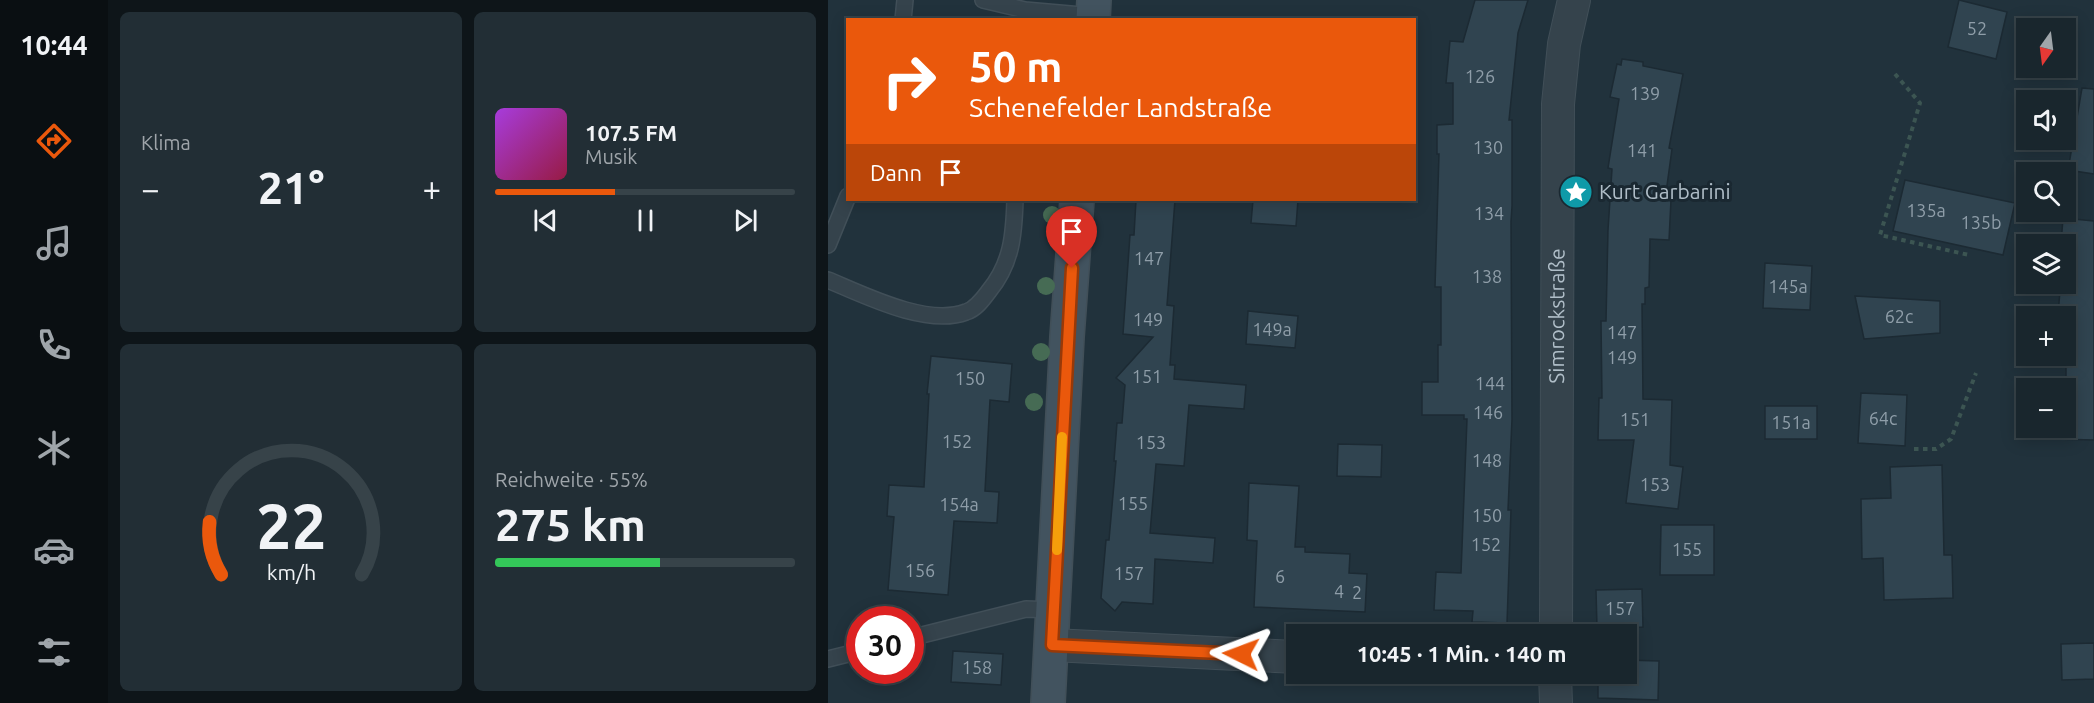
<!DOCTYPE html>
<html lang="de">
<meta charset="utf-8">
<style>
:root{--surface:#19262d;--page:#222e35;--text:#f1f3f6;--muted:#9fa5aa;--line:#374349;--accent:#ea580c}
body{margin:0;font-family:Ubuntu,sans-serif;background:var(--page);color:var(--text);height:100vh;display:flex;flex-direction:column;font-size:22px;white-space:nowrap}
*{box-sizing:border-box;margin:0}
p{font-size:20px;color:var(--muted)}
.icon{flex:none;width:33px;height:33px;fill:none;stroke:currentColor;stroke-width:2;stroke-linecap:round;stroke-linejoin:round}
.map{position:relative;flex:1;overflow:hidden}
.details{display:flex;flex-direction:column;gap:12px;padding:12px;background:#0e1519;width:720px}
.details>*{flex:none}
.top-card{position:absolute;left:18px;top:18px;width:570px;height:183px;border-radius:0px;box-shadow:0 3px 15px #0003,0 0 0 2px var(--line);background:#ea580c;color:#fff;overflow:hidden}
.needle{width:39px;rotate:194deg}
.tools{position:absolute;left:1188px;top:18px;display:grid;gap:12px}
.tools a{display:grid;place-items:center;width:60px;height:60px;border-radius:0px;background:var(--surface);box-shadow:0 3px 15px #0003,0 0 0 2px var(--line);font-size:30px}
.speed{position:absolute;left:18px;top:606px;display:flex;gap:12px;font-size:30px;font-weight:700;text-align:center}
.speed>*{display:grid;place-content:center;width:78px;height:78px;border-radius:50%;background:var(--surface);box-shadow:0 3px 15px #0003,0 0 0 2px var(--line);line-height:1}
.speed .limit{border:9px solid #d22;background:#fff;color:#111}
.pin{position:absolute;display:grid;place-items:center;width:51px;height:51px;color:#fff;margin:-62px -26px;border-radius:50% 50% 50% 0;rotate:-45deg;box-shadow:0 0 6px #0007}
.pin .icon{rotate:45deg}
.me{position:absolute;width:66px;margin:-33px;rotate:273deg;stroke-linejoin:round;filter:drop-shadow(0 0 4px #0008)}
.turn{display:flex;align-items:center;gap:21px;height:126px;padding:0 24px;font-size:27px}
.turn .icon{width:78px;height:78px;stroke-width:2.5}
.turn b{display:block;font-size:42px;line-height:51px}
.then{display:flex;align-items:center;height:57px;padding:0 24px;background:#0003;gap:12px;font-size:22px}
.big{font-size:45px;font-weight:700;line-height:1.1}
.details .widget{flex:1;display:flex;flex-direction:column;justify-content:center;gap:9px;min-width:0;padding:0 21px;border-radius:9px;background:var(--page)}
.details .dial{align-items:center;gap:0}
.dial svg{height:156px;overflow:visible;fill:none;stroke:var(--line);stroke-width:7;stroke-linecap:round;text-anchor:middle}
.dial text{fill:var(--text);stroke:none}
.song{display:flex;align-items:center;gap:18px}
.cover{width:72px;height:72px;border-radius:9px;background:linear-gradient(135deg,hsl(280 70% 55%),hsl(340 70% 35%))}
.played{height:6px;border-radius:3px;background:linear-gradient(90deg,var(--accent) 40%,var(--line) 40%)}
.keys{display:flex;justify-content:space-around;direction:ltr}
.heat{display:flex;justify-content:space-between;align-items:center;font-size:33px;direction:ltr}
.charge{height:9px;border-radius:4px;background:linear-gradient(90deg,#34c759 55%,var(--line) 0)}
.details .tiles{flex:1;display:grid;gap:12px;grid-template-columns:repeat(2,1fr)}
.trip{position:absolute;left:458px;top:624px;width:351px;height:60px;border-radius:0px;background:var(--surface);box-shadow:0 3px 15px #0003,0 0 0 2px var(--line);font-weight:700;line-height:60px;text-align:center}
main{display:flex;flex:1;min-height:0}
.tabs{display:flex;flex-direction:column;width:108px;justify-content:space-around;align-items:center;background:#0a0f12;color:var(--muted)}
.tabs .icon{width:42px;height:42px}
.tabs .selected{color:var(--accent)}
.tabs b{font-size:27px;color:var(--text)}
.map>svg:first-child{display:block}
.building{fill:#304450;stroke:#1c2a33;stroke-width:1.5}
.lines{fill:none;stroke-linecap:round;stroke-linejoin:round}
.lane-casing{stroke:#414f58;stroke-width:18}
.street-casing{stroke:#414f58;stroke-width:34}
.secondary-casing{stroke:#414f58;stroke-width:36}
.path{stroke:#3c5552;stroke-width:4;stroke-dasharray:4.5 4.5;stroke-linecap:butt}
.lane{stroke:#35434c;stroke-width:15}
.street{stroke:#35434c;stroke-width:32}
.secondary{stroke:#42535f;stroke-width:33}
.tree{fill:#466b54}
.route-casing{stroke:#983908;stroke-width:15}
.route{stroke:#ea580c;stroke-width:10}
.slow{stroke:#f59e0b;stroke-width:10}
.labels{text-anchor:middle;stroke-width:6;stroke-linejoin:round;paint-order:stroke}
.number-label{font-size:18px;fill:#8f9ea9}
.poi-label{font-size:21px;fill:#b0bec8;stroke:#1a2831;text-anchor:start}
.street-label{font-size:21px;fill:#b0bec8;stroke:#1a2831}
</style>
<main>
<nav class="tabs">
<b>10:44</b>
<svg class="icon selected" aria-label="directions" viewBox="0 0 24 24"><path d="M12 3l9 9-9 9-9-9zM9 14v-3h6M13 9l2 2-2 2"/></svg>
<svg class="icon" aria-label="music" viewBox="0 0 24 24"><path d="M9 18V5l10-2v13"/><circle cx="6" cy="18" r="3"/><circle cx="16" cy="16" r="3"/></svg>
<svg class="icon" aria-label="phone" viewBox="0 0 24 24"><path d="M5 4h4l2 5-3 2q2 4 5 5l2-3 5 2v4C11 20 4 13 5 4z"/></svg>
<svg class="icon" aria-label="climate" viewBox="0 0 24 24"><path d="M12 3v18M4 7l16 10M4 17L20 7"/></svg>
<svg class="icon" aria-label="car" viewBox="0 0 24 24"><path d="M5 17H2v-5l4-1 3-4h7l3 4 3 1v5h-3M9 17h6M6 11h13"/><circle cx="7" cy="17" r="2"/><circle cx="17" cy="17" r="2"/></svg>
<svg class="icon" aria-label="filters" viewBox="0 0 24 24"><path d="M4 7h16M4 17h16"/><circle cx="9" cy="7" r="2"/><circle cx="15" cy="17" r="2"/></svg>
</nav>
<section class="details">
<div class="tiles">
<div class="widget"><p>Klima</p>
<div class="heat"><a>−</a><b class="big">21°</b><a>+</a></div>
</div>
<div class="widget">
<div class="song"><i class="cover"></i><div><b>107.5 FM</b><p>Musik</p></div></div>
<div class="played"></div>
<div class="keys"><svg class="icon" aria-label="previous" viewBox="0 0 24 24"><path d="M18 5L8 12l10 7zM5 5v14"/></svg><svg class="icon" aria-label="pause" viewBox="0 0 24 24"><path d="M8 5v14M16 5v14"/></svg><svg class="icon" aria-label="next" viewBox="0 0 24 24"><path d="M6 5l10 7-10 7zM19 5v14"/></svg></div>
</div>
<div class="widget dial"><svg viewBox="0 0 100 80">
<path d="M14 69A42 42 0 1 1 86 69"/>
<path d="M14 69A42 42 0 0 1 8 42" stroke="#ea580c"/>
<text x="50" y="56" font-size="32" font-weight="700">22</text>
<text x="50" y="72" font-size="11">km/h</text>
</svg></div>
<div class="widget"><p>Reichweite · 55%</p><b class="big">275 km</b><div class="charge"></div></div>
</div>
</section>
<div class="map">
<svg width="1266" height="703" viewBox="0 0 1266 703">
<rect width="100%" height="100%" fill="#21323c"/>
<!-- building -->
<g class="building">
<path d="M 647,0 L 700,0 L 690,33 L 681,120 L 684,120 L 684,206 L 683,222 L 684,419 L 680,510 L 683,510 L 679,623 L 644,622 L 645,611 L 606,610 L 608,572 L 633,573 L 639,419 L 636,419 L 636,415 L 594,415 L 594,382 L 610,382 L 610,345 L 613,345 L 613,287 L 607,287 L 611,154 L 609,154 L 609,125 L 625,124 L 625,83 L 618,83 L 622,41 L 635,42 Z"/>
<path d="M 1131,0 L 1179,12 L 1168,59 L 1120,47 Z"/>
<path d="M 794,59 L 815,62 L 815,66 L 855,74 L 841,148 L 844,149 L 837,200 L 843,200 L 841,240 L 822,239 L 821,287 L 817,288 L 817,304 L 814,304 L 815,399 L 844,400 L 842,465 L 855,467 L 850,509 L 798,503 L 806,440 L 770,440 L 771,398 L 774,398 L 773,321 L 778,321 L 780,230 L 784,169 L 780,168 L 791,99 L 782,97 L 789,64 L 793,65 Z"/>
<path d="M 1254,88 L 1266,89 L 1266,174 L 1240,170 Z"/>
<path d="M 1077,180 L 1187,203 L 1175,255 L 1065,231 Z"/>
<path d="M 308,200 L 347,200 L 339,305 L 346,306 L 342,365 L 347,365 L 346,379 L 418,385 L 416,409 L 361,405 L 356,466 L 328,464 L 322,533 L 387,538 L 385,563 L 327,559 L 325,604 L 294,602 L 287,611 L 273,598 L 278,540 L 281,540 L 288,461 L 286,461 L 289,423 L 294,423 L 297,385 L 288,378 L 325,337 L 295,334 L 302,235 L 306,235 Z"/>
<path d="M 425,200 L 470,200 L 468,226 L 423,223 Z"/>
<path d="M 1235,218 L 1266,221 L 1266,440 L 1226,439 L 1226,428 L 1238,428 L 1238,388 L 1228,388 L 1228,381 L 1238,381 L 1238,316 L 1230,316 L 1232,290 L 1238,290 L 1238,244 L 1233,244 Z"/>
<path d="M 937,263 L 984,266 L 982,310 L 935,308 Z"/>
<path d="M 1027,296 L 1112,301 L 1112,333 L 1036,339 Z"/>
<path d="M 420,311 L 470,316 L 467,348 L 418,344 Z"/>
<path d="M 103,356 L 184,364 L 181,402 L 162,400 L 157,491 L 171,492 L 169,523 L 126,521 L 120,595 L 60,590 L 66,517 L 59,516 L 61,485 L 96,487 L 101,394 L 99,394 Z"/>
<path d="M 1033,393 L 1079,395 L 1077,446 L 1030,443 Z"/>
<rect x="937" y="406" width="52" height="33"/>
<path d="M 510,444 L 554,445 L 553,477 L 509,476 Z"/>
<path d="M 1114,465 L 1116,555 L 1124,555 L 1125,598 L 1056,600 L 1055,558 L 1034,559 L 1033,499 L 1063,498 L 1062,467 Z"/>
<path d="M 421,483 L 471,486 L 467,547 L 477,547 L 477,552 L 522,554 L 521,573 L 539,574 L 537,612 L 426,607 L 429,541 L 419,540 Z"/>
<path d="M 833,525 L 886,525 L 886,575 L 832,575 Z"/>
<path d="M 814,589 L 815,627 L 769,628 L 768,590 Z"/>
<path d="M 1266,643 L 1266,679 L 1234,680 L 1233,644 Z"/>
<path d="M 125,651 L 175,654 L 173,685 L 123,682 Z"/>
<path d="M 798,660 L 831,661 L 830,700 L 770,698 L 770,674 L 798,674 Z"/>
</g>
<g class="lines">
<defs>
<g id="lane">
<path d="M 155,0 L 197,10 L 265,16"/>
<path d="M 75,20 L 77,0"/>
<path d="M 0,245 L 20,196"/>
<path d="M 0,280 C 36,295 99,327 138,312 C 148,309 155,299 161,291 C 184,263 186,234 187,200"/>
<path d="M 82,638 L 198,609 L 226,610"/>
<path d="M 0,659 L 32,651"/>
</g>
<g id="street">
<path id="s1" d="M 728,634 L 730,104 L 736,44 L 746,0"/>
<path d="M 224,645 L 468,657"/>
<path d="M 727,674 L 728,703"/>
</g>
<g id="secondary">
<path d="M 265,20 L 266,0"/>
<path d="M 220,703 L 239,337 L 249,200"/>
</g>
</defs>
<!-- lane casing -->
<use href="#lane" class="lane-casing"/>
<!-- street casing -->
<use href="#street" class="street-casing"/>
<!-- secondary casing -->
<use href="#secondary" class="secondary-casing"/>
<!-- path -->
<g class="path">
<path d="M 1067,74 L 1092,103 L 1052,235 L 1141,255"/>
<path d="M 1086,449 L 1108,449 L 1123,439 L 1148,373"/>
</g>
<!-- lane -->
<use href="#lane" class="lane"/>
<!-- street -->
<use href="#street" class="street"/>
<!-- secondary -->
<use href="#secondary" class="secondary"/>
</g>
<!-- trees -->
<g class="tree">
<circle cx="224" cy="215" r="9"/>
<circle cx="218" cy="286" r="9"/>
<circle cx="213" cy="352" r="9"/>
<circle cx="206" cy="402" r="9"/>
</g>
<g class="lines">
<defs>
<path id="route" d="M 244,268 L 224,645 L 413,654"/>
</defs>
<!-- route casing -->
<use href="#route" class="route-casing"/>
<!-- route -->
<use href="#route" class="route"/>
<!-- slow -->
<path class="slow" d="M 229,550 L 234,437"/>
</g>
<!-- icons -->
<defs>
<symbol id="sight-disc" viewBox="-11 -11 22 22"><circle r="9.5" fill="#0f9aa8" stroke="#1a2831"/><path d="M0-6L1.8-2.2L6-1.7L2.9 1.2L3.7 5.4L0 3.3L-3.7 5.4L-2.9 1.2L-6-1.7L-1.8-2.2Z" fill="#fff"/></symbol>
</defs>
<g fill-rule="evenodd">
<use href="#sight-disc" x="729" y="173" width="38" height="38"/>
</g>
<g class="labels">
<!-- number labels -->
<g class="number-label">
<text x="1149" y="35">52</text>
<text x="652" y="83">126</text>
<text x="817" y="100">139</text>
<text x="660" y="154">130</text>
<text x="814" y="157">141</text>
<text x="1098" y="217">135a</text>
<text x="661" y="220">134</text>
<text x="1153" y="229">135b</text>
<text x="321" y="265">147</text>
<text x="659" y="283">138</text>
<text x="960" y="293">145a</text>
<text x="1071" y="323">62c</text>
<text x="320" y="326">149</text>
<text x="444" y="336">149a</text>
<text x="794" y="339">147</text>
<text x="794" y="364">149</text>
<text x="319" y="383">151</text>
<text x="142" y="385">150</text>
<text x="662" y="390">144</text>
<text x="660" y="419">146</text>
<text x="1055" y="425">64c</text>
<text x="807" y="426">151</text>
<text x="963" y="429">151a</text>
<text x="129" y="448">152</text>
<text x="323" y="449">153</text>
<text x="659" y="467">148</text>
<text x="827" y="491">153</text>
<text x="305" y="510">155</text>
<text x="131" y="511">154a</text>
<text x="659" y="522">150</text>
<text x="658" y="551">152</text>
<text x="859" y="556">155</text>
<text x="92" y="577">156</text>
<text x="301" y="580">157</text>
<text x="452" y="583">6</text>
<text x="511" y="598">4</text>
<text x="529" y="599">2</text>
<text x="792" y="615">157</text>
<text x="149" y="674">158</text>
</g>
<!-- poi labels -->
<g class="poi-label">
<text x="771" y="199">Kurt Garbarini</text>
</g>
<!-- street labels -->
<g class="street-label">
<text dy="7" stroke="none"><textPath href="#s1" startOffset="318">Simrockstraße</textPath></text>
</g>
</g>
</svg>
<div class="tools">
<a><svg class="needle" viewBox="-14 -14 28 28"><path d="M0-13l5 13h-10z" fill="#e53935"/><path d="M0 13l5-13h-10z" fill="#9fa5aa"/></svg></a>
<a><svg class="icon" aria-label="sound" viewBox="0 0 24 24"><path d="M4 9h4l5-4v14l-5-4H4zM17 9q2 3 0 6"/></svg></a>
<a><svg class="icon" aria-label="search" viewBox="0 0 24 24"><circle cx="10" cy="10" r="6"/><path d="M15 15l6 6"/></svg></a>
<a><svg class="icon" aria-label="layers" viewBox="0 0 24 24"><path d="M12 4l9 5-9 5-9-5zM3 14l9 5 9-5"/></svg></a>
<a>+</a>
<a>−</a>
</div>
<div class="speed"><div class="limit">30</div></div>
<div class="pin" style="left:244px;top:268px;background:#d93025"><svg class="icon" aria-label="arrive" viewBox="0 0 24 24"><path d="M6 21V4h12l-3 4 3 4H6"/></svg></div>
<svg class="me" style="left:413px;top:654px" viewBox="-20 -20 40 40"><path d="M0-17L14 15 0 8-14 15z" fill="#ea580c" stroke="#fff" stroke-width="4"/></svg>
<div class="trip">10:45 · 1 Min. · 140 m</div>
<div class="top-card">
<div class="turn"><svg class="icon" aria-label="right" viewBox="0 0 24 24"><path d="M7 20v-9h11M14 6l5 5-5 5"/></svg><div><b>50 m</b>Schenefelder Landstraße</div></div>
<div class="then">Dann<svg class="icon" aria-label="arrive" viewBox="0 0 24 24"><path d="M6 21V4h12l-3 4 3 4H6"/></svg></div>
</div>
</div>
</main>
